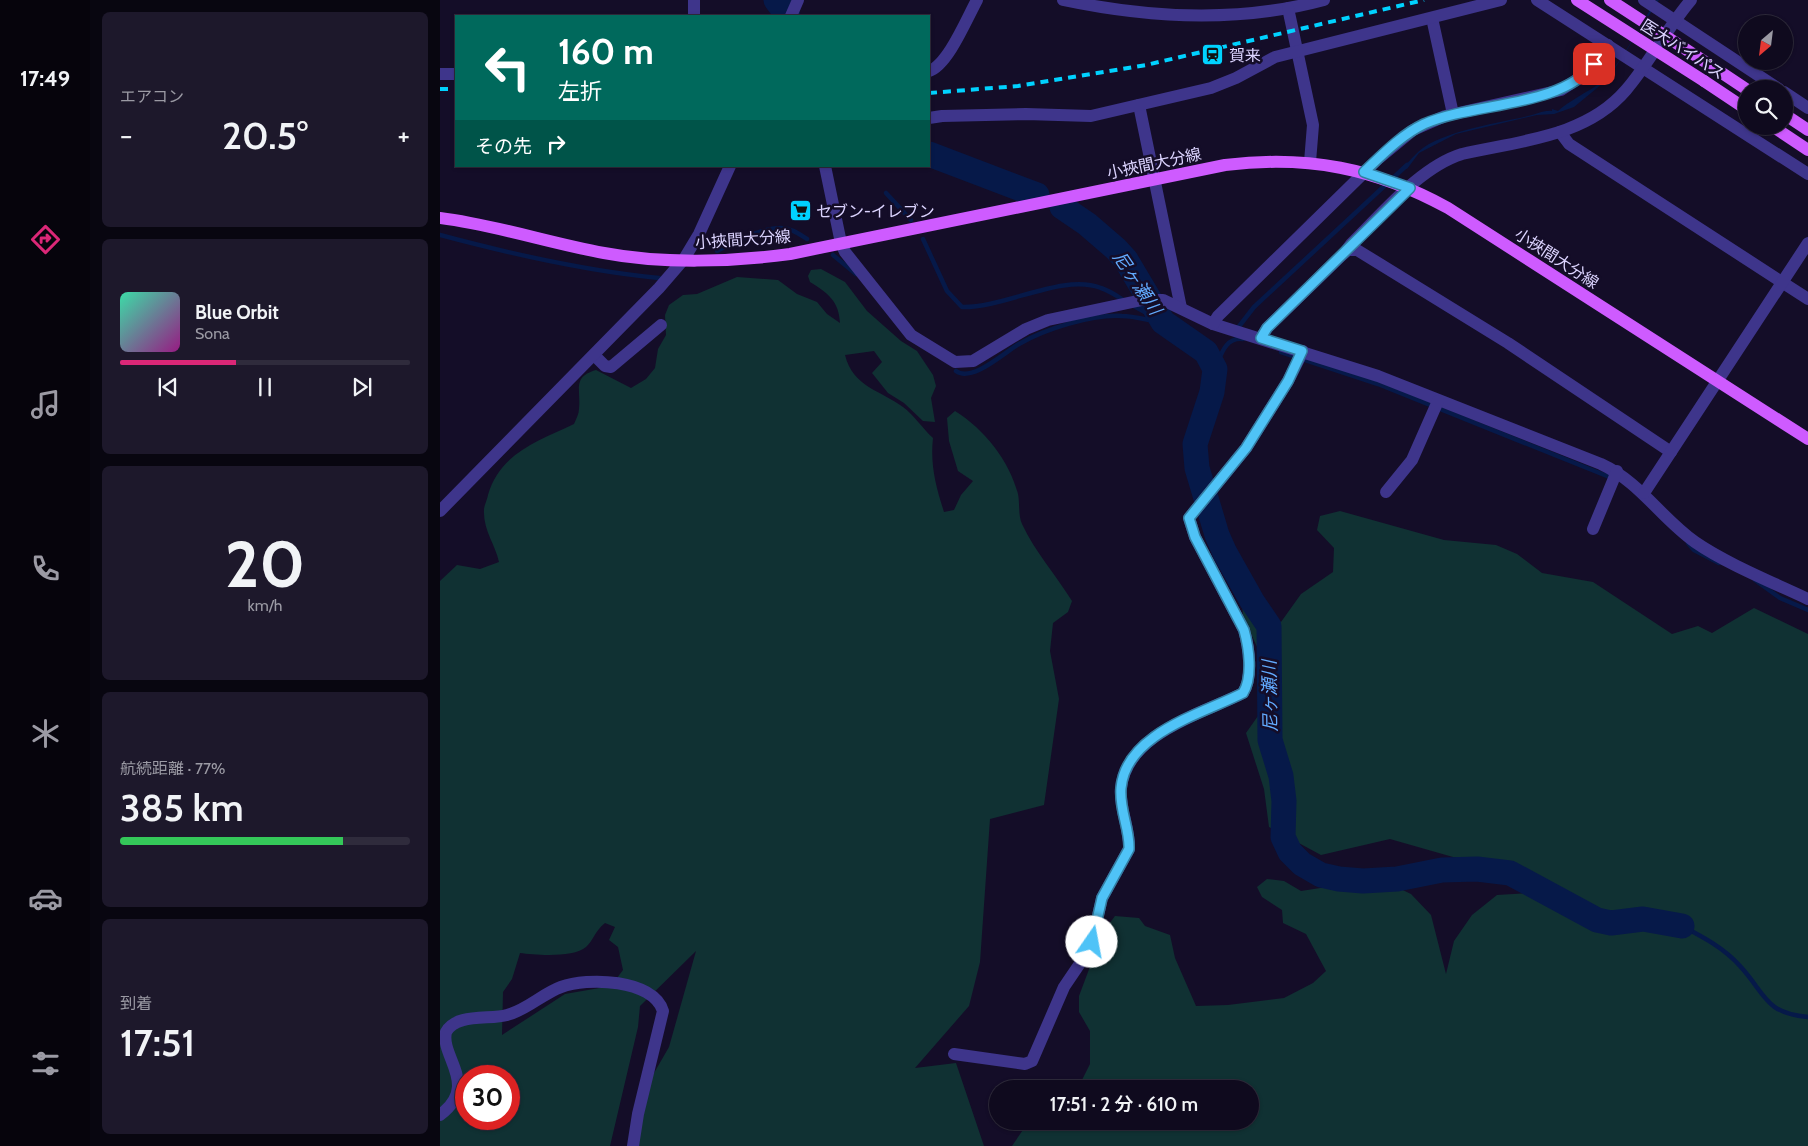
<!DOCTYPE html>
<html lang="ja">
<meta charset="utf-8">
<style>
:root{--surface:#0f0a1e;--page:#1d182b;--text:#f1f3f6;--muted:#9b9aa4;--line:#2f2b3c;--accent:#db2777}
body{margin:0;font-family:Cabin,"Noto Sans JP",sans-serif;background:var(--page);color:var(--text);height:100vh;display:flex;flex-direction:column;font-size:19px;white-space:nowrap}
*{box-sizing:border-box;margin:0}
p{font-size:16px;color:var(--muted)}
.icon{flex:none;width:28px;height:28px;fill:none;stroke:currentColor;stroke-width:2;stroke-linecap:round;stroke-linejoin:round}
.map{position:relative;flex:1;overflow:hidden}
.drawer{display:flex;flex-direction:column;gap:12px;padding:12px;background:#080610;width:350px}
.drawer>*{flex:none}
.hud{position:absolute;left:15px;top:15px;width:475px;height:152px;border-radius:0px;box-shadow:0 1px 4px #0004,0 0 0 1px var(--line);background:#00695c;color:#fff;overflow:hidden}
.needle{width:32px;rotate:208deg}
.buttons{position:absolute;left:1298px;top:15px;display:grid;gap:10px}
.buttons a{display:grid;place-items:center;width:55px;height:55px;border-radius:50%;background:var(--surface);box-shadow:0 1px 4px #0004,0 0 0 1px var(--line);font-size:25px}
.speed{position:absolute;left:15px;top:1065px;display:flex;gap:10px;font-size:25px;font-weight:700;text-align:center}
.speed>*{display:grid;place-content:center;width:65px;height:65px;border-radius:50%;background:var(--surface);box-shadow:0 1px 4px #0004,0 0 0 1px var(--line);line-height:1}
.speed .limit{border:8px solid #d22;background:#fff;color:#111}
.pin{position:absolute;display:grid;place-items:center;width:42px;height:42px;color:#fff;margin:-21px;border-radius:10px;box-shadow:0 2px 8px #0006}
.me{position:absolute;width:55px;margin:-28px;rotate:12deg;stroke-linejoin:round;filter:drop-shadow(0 0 4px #0008)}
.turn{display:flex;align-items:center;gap:18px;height:105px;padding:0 20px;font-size:22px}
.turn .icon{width:65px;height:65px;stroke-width:2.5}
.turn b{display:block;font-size:35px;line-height:42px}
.then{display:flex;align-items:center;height:48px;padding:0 20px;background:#0003;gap:10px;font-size:19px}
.big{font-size:38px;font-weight:600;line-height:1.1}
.drawer .card{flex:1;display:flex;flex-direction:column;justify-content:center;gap:8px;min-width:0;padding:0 18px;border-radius:8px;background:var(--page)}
.drawer .dial{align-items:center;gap:0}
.dial b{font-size:65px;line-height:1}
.song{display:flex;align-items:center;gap:15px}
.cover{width:60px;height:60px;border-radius:8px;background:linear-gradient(135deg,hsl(160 70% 55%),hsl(310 70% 35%))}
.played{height:5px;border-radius:2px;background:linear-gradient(90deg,var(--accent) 40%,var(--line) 40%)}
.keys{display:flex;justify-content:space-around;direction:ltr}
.heat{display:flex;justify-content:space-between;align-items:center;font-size:28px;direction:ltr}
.charge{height:8px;border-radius:4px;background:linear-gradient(90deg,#34c759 77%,var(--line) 0)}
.trip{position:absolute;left:549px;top:1080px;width:270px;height:50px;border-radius:25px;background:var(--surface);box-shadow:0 1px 4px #0004,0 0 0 1px var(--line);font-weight:600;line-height:50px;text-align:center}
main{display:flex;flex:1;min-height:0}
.dock{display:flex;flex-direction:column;width:90px;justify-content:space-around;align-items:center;background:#06040c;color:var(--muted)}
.dock .icon{width:35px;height:35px}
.dock .selected{color:var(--accent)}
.dock b{font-size:22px;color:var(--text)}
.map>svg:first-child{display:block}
.green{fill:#103133;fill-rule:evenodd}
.water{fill:#061949}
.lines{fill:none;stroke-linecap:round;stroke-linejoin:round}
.stream{stroke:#061949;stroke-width:4.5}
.river{stroke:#061949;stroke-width:25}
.minor{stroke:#3e358b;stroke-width:12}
.major{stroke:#ce5bff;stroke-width:12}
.rail{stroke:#00d2ff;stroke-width:4;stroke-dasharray:8 6;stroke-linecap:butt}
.major-bridge{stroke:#ce5bff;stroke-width:12}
.route-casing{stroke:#337fa1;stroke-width:12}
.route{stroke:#4fc3f7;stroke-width:9}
.labels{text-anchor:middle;stroke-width:5;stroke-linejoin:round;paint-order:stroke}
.street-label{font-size:16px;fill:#dcd4ff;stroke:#140d28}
.poi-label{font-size:16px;fill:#dcd4ff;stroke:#140d28;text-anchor:start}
.water-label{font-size:18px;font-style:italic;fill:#62abff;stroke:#140d28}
</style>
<main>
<nav class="dock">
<b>17:49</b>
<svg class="icon selected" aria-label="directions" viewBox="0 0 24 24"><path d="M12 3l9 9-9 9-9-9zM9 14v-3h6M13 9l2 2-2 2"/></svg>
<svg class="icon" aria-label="music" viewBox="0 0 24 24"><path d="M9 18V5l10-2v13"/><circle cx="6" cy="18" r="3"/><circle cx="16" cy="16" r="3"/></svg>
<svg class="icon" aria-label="phone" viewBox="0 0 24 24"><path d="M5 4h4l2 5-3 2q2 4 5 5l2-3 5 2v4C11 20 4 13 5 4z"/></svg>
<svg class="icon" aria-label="climate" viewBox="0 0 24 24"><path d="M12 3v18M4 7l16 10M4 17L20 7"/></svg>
<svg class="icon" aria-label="car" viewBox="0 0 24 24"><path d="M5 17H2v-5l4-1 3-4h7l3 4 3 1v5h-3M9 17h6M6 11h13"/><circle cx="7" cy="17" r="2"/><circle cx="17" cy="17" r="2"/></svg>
<svg class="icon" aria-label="filters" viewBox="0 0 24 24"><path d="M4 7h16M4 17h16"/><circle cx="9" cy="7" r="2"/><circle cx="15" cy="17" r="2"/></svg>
</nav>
<section class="drawer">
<div class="card"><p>エアコン</p>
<div class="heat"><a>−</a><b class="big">20.5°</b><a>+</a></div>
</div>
<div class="card">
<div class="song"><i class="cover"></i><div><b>Blue Orbit</b><p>Sona</p></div></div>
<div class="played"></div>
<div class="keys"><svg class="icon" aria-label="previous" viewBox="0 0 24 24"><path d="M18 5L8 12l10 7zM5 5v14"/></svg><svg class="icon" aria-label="pause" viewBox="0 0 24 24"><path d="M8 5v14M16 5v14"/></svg><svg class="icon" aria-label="next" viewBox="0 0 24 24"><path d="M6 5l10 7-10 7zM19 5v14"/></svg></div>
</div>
<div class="card dial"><b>20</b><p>km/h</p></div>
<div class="card"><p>航続距離 · 77%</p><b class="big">385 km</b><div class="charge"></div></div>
<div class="card"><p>到着</p><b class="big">17:51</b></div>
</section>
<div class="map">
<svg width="1368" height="1146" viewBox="0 0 1368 1146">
<rect width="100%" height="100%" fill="#140d28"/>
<!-- green -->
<g class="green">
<path d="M 381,269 L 405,282 L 427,311 L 461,341 L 477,351 L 493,375 L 496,386 L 491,398 L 495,422 L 483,421 L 464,403 L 448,393 L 432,373 L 442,362 L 434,351 L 405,355 C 413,387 440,390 463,407 C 474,415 483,429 493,438 C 490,465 496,487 504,512 L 514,510 L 521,495 L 533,481 L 518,471 L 509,441 L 507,418 L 515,411 C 544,429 569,460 578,494 C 580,504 578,515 582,524 C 595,552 616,575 632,601 L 628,612 L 613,623 L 610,651 L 619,699 L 604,805 L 550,819 L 540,962 L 529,1006 L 475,1068 L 516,1063 L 544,1146 L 196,1146 L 210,1080 L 229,1047 L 256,951 L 200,1006 L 198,1027 L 170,1146 L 0,1146 L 0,581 L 17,565 L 40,569 L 59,562 C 55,544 43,530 44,510 C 44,506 47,500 48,495 C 60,453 98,441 134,424 C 136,419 139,414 139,409 C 141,389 132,377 156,370 L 191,388 L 206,379 L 215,368 L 218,349 L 226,335 L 225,315 L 229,305 L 243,295 L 257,294 L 297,277 L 338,280 L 357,294 L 377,302 L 387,314 L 400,323 C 399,301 388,293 370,282 L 368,276 L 371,270 ZM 165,923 L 175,927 L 169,940 L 178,947 L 183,970 L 171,986 L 125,994 L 62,1035 L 63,992 L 72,979 L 80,953 C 95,955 134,958 146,947 C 153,941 154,932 165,923 ZM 26,1076 L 69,1076 L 69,1119 L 26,1119 Z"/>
<path d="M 900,511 L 1004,540 L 1056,545 L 1077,554 L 1102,573 L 1153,582 L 1232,634 L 1258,626 L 1272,633 L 1314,608 L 1368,634 L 1368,1146 L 572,1146 L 589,1121 L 810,1121 L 810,1089 L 631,1089 L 642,1080 L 650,1064 L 650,1031 L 639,1012 L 639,996 L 663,932 L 675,916 L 699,918 L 705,926 L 730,935 L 735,958 L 756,1006 L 788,1005 L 844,998 L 873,983 L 886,971 L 866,934 L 843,923 L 842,910 L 822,897 L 817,887 L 827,879 L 844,881 L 861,891 L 906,884 L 948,883 L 971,894 L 991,915 L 1006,974 L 1014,941 L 1032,915 L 1057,895 L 1090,893 L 1069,879 L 1020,859 L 950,839 L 881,855 L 829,827 L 824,789 L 806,733 L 837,689 L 803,617 L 802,602 L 816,606 L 841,622 L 861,594 L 893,572 L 894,548 L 877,530 L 880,516 Z"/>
</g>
<!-- water -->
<path class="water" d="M 1216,0 L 1219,0 L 1168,79 L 1134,107 L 1114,114 L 1097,115 L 1016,134 L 979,153 L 967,169 L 963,167 C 972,159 978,150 989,144 C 1018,129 1056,123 1084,117 C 1095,115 1103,110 1112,111 L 1112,109 L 1118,111 C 1129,101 1146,93 1160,83 C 1179,68 1202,22 1216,0 Z"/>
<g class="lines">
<!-- stream -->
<g class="stream">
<path d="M 446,193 L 471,220"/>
<path d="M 0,235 C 71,254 145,271 219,278"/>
<path d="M 483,239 L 507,291 L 522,307 C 565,308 623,273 661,288 C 670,291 677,296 685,301"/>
<path d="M 277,251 C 294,242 321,228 341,228 C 351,228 359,234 367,239"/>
<path d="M 393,255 L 416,274"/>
<path d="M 692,305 L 723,322"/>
<path d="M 797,329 L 814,307 L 967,165"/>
<path d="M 841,352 L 938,384 L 1172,478"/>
<path d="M 775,369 C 781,355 785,337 803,339"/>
<path d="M 516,371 C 532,383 565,352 579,344 C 605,329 652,314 682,316 C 694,316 707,320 720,322"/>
<path d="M 1248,543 L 1254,550 L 1279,563"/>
<path d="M 1315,580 L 1340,598 L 1368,610"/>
<path d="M 1242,926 C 1263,937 1284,948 1300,966 C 1326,994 1324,1013 1368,1017"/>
</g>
<!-- river -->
<g class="river">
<path d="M 336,0 L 348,16"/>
<path d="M 489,154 L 597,195"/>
<path d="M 622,207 L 647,224 L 676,249 L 686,260 L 723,322 L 766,352 L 775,369 L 772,392 L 755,444 L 757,468 L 777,535 L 785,553 L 812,601 L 829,626 L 830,740 L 841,776 L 844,801 L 843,837 L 850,852 L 862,864 L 881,875 L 899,879 L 923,881 L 957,879 L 1002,870 L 1037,869 L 1070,873 L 1157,920 L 1171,923 L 1203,919 L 1242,926"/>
</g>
<!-- minor -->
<g class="minor">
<path d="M 623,0 C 708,18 799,23 884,0"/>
<path d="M 1097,0 L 1368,174"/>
<path d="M 1204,0 L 1339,89"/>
<path d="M 848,8 L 873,125 L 870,162"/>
<path d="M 254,16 L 254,0"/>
<path d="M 351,16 L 358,0"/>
<path d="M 992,18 L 1013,114"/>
<path d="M 489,71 C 508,65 527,18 537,0"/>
<path d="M 0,74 L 16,74"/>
<path d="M 1344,92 L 1368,108"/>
<path d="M 699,105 L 741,308"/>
<path d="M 489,118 L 502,116 L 586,114 L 651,116 L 771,88 L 796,78 L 835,57 L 1061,0"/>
<path d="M 1120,132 L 1129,144 L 1368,299"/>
<path d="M 385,166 L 401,243 L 405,252 L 471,335 L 515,362 L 533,361 L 586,329 L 608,320 L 702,300 L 723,300 L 773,324 L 938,376 L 1161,464 C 1200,482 1221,518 1255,542 C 1285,563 1334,583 1368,599"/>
<path d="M 905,252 L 911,244 C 943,213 980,167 1022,154 C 1079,141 1146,137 1186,90 C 1210,62 1227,28 1251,0"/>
<path d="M 773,324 L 778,316 L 939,158 L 973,130 L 1005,116 L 1121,90 L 1147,73 L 1168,45"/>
<path d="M 821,338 L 827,328 L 901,256 L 908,250 L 917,250 L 1068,343 L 1231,452"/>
<path d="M 154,355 L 165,366 L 171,367 L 221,325"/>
<path d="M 946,492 L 972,460 L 998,401"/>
<path d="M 1204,493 L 1368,243"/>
<path d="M 0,511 L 219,288 L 244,259 L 259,234 L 290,166"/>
<path d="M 1153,529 L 1177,471"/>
<path d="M 514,1054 L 585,1064 L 592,1061 L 624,987 L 647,953 L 652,942 L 662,898 L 689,849 C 690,828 679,809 681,788 C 687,733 762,714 803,693 C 813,677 809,648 804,630 L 755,537 L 749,518 L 806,448 L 848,381 L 863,351"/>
<path d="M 0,1115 C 40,1085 0,1057 6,1032 C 16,1013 50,1020 67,1015 C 87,1010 102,994 121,987 C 147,977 213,979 223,1011 L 198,1114 L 193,1146"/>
</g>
<!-- major -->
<g class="major">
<path d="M 1273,67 L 1306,89"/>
<path d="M 1264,81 L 1306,109"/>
<path d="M 1344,114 L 1368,130"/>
<path d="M 1332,126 L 1368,150"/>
<path d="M 0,218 C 56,225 109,243 164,253 C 221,264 293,262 350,254 L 785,165 C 868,155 935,168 1008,208 L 1368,439"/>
</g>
<!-- rail -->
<g class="rail">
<path d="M 0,89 L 16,89"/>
<path d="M 489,93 L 578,86 L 706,65 L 984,0"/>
</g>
<!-- major-bridge -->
<g class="major-bridge">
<path d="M 1137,0 L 1264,81"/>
<path d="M 1170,0 L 1273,67"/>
</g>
</g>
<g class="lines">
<defs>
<path id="route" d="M 652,942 L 662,898 L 689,849 C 690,829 679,810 681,788 C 686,733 762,714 803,693 C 813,677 809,648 804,630 L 755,537 L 749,518 L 806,448 L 848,381 L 862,351 L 821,338 L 827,328 L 970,188 L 924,172 C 942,155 961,135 984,124 C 1034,102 1120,108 1154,64"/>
</defs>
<!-- route casing -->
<use href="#route" class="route-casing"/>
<!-- route -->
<use href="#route" class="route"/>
</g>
<!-- icons -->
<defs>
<symbol id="station-square" viewBox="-11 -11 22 22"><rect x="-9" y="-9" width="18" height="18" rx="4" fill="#00d2ff" stroke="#140d28"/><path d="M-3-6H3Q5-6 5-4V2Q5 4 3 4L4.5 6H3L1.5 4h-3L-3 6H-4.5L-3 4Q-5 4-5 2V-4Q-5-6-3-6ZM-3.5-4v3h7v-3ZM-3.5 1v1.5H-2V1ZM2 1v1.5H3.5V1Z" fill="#111"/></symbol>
<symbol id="supermarket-square" viewBox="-11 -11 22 22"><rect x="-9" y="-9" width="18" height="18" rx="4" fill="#00d2ff" stroke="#140d28"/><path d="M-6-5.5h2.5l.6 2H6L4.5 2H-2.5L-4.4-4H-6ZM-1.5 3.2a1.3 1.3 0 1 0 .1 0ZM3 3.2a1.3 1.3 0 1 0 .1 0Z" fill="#111"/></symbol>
</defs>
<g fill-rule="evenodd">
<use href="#station-square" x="760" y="42" width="25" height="25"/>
<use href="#supermarket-square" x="348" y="198" width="25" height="25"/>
</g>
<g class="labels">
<!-- street labels -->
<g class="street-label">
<text transform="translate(1243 49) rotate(33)" y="6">医大バイパス</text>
<text transform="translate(714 163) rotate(-12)" y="6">小挾間大分線</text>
<text transform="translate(303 239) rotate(-4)" y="6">小挾間大分線</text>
<text transform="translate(1117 258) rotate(33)" y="6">小挾間大分線</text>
</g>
<!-- poi labels -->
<g class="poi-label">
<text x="789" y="61">賀来</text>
<text x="376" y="217">セブン-イレブン</text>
</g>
<!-- water labels -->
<g class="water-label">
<text transform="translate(697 283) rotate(56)" y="6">尼ヶ瀬川</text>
<text transform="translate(830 696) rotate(-91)" y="6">尼ヶ瀬川</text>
</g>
</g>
</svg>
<div class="buttons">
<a><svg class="needle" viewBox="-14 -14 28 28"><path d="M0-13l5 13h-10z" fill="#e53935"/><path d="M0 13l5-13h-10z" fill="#9b9aa4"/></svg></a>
<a><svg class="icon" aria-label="search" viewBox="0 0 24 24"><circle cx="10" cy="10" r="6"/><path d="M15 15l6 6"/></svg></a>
</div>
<div class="speed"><div class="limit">30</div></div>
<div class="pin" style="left:1154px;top:64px;background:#d93025"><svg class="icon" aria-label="arrive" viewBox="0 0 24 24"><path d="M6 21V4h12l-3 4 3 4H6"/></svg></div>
<svg class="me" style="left:652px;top:942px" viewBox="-20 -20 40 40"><circle r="19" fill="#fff"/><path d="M0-13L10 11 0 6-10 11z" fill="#4fc3f7"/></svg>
<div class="trip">17:51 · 2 分 · 610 m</div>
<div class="hud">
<div class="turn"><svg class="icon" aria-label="left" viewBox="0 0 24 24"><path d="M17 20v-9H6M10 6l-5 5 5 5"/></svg><div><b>160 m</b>左折</div></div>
<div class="then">その先<svg class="icon" aria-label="right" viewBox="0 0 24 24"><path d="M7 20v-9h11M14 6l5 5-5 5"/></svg></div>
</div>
</div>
</main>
